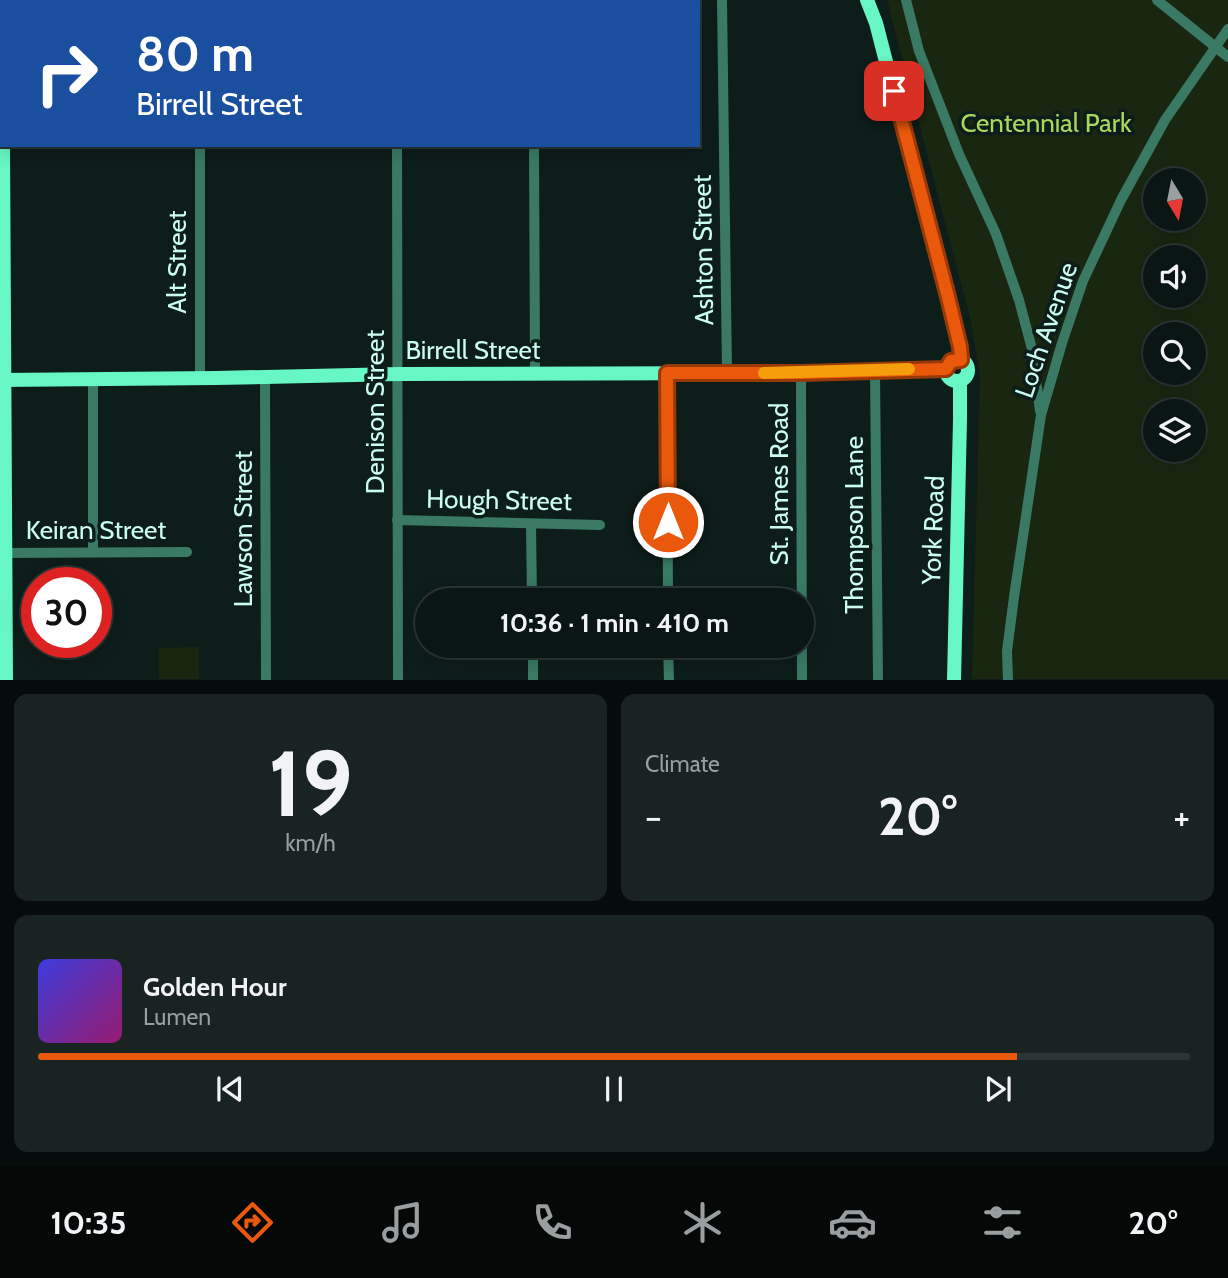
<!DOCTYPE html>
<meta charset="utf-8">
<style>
:root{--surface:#0a1614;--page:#182322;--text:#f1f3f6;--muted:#999fa0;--line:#2a3534;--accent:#ea580c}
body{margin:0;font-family:Cabin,sans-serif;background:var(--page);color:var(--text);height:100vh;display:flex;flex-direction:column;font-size:26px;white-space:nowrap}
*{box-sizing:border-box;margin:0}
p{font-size:23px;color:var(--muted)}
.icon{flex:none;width:38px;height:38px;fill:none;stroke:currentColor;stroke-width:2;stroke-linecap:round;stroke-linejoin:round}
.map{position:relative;height:680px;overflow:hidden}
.drawer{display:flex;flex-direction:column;gap:14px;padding:14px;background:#060c0b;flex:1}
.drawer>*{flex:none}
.banner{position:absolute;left:0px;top:0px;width:700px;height:147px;box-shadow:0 4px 18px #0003,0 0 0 2px var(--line);background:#1a4fa0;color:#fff;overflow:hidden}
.needle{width:46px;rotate:170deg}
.buttons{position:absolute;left:1143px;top:168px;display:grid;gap:14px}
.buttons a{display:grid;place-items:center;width:63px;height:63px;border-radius:50%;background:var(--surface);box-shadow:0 4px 18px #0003,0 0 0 2px var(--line);font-size:35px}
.speed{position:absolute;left:21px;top:567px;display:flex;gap:14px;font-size:35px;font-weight:700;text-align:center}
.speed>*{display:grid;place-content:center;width:91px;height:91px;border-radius:50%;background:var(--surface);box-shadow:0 4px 18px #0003,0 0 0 2px var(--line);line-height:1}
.speed .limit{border:10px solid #d22;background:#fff;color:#111}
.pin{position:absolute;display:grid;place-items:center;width:60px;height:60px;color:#fff;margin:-30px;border-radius:14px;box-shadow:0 4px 10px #0006}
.me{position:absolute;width:77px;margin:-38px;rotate:0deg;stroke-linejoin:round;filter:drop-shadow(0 0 5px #0008)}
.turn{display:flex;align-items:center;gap:24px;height:147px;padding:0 21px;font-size:32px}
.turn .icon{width:91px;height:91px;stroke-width:2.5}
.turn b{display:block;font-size:49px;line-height:60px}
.big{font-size:52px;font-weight:700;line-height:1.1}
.drawer .widget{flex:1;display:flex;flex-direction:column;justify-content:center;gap:10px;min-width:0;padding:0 24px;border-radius:14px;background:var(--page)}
.drawer .dial{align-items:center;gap:0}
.dial b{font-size:91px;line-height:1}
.song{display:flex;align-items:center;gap:21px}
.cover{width:84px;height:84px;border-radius:10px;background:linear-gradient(135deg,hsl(240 70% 55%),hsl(320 70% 35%))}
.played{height:7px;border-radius:4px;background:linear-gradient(90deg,var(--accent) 85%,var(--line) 85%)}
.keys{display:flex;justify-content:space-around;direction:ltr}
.heat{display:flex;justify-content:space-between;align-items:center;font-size:38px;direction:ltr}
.drawer .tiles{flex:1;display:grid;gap:14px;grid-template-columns:1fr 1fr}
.widget:last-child{grid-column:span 2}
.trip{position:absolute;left:415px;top:588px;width:399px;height:70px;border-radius:35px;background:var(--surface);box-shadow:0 4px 18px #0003,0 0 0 2px var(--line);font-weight:700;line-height:70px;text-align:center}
.menu{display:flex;height:112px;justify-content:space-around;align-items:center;background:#040908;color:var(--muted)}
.menu .icon{width:49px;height:49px}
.menu .on{color:var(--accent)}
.menu b{font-size:32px;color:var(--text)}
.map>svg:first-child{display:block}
.green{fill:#192710;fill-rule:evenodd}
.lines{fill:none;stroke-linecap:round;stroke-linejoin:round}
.street{stroke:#3a7a64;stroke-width:10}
.secondary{stroke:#67f7c5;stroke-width:14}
.route-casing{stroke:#983908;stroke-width:18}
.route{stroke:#ea580c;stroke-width:12}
.slow{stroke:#f59e0b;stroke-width:12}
.labels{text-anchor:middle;stroke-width:7;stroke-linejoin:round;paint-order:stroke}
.park-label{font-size:26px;fill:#aad85c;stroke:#0d1d1a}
.street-label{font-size:26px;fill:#cbfcf0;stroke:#0d1d1a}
</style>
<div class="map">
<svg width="1228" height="680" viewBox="0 0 1228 680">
<rect width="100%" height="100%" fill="#0d1d1a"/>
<!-- green -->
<g class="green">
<path d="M 887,0 L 1228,0 L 1228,679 L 972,679 L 980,376 L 971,322 ZM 1155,180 L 1194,180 L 1194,219 L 1155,219 ZM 1155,257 L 1194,257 L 1194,296 L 1155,296 ZM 1155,334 L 1194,334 L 1194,373 L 1155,373 ZM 1155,411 L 1194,411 L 1194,450 L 1155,450 Z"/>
<path d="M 199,647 L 199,679 L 159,679 L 159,648 Z"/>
</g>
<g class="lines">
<!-- street -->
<g class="street">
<path d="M 534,0 L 534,2"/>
<path d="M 722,0 L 727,373"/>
<path d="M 906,0 L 919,51 L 959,154 L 996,234 L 1019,300 L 1032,349 L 1040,411"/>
<path d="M 1157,0 L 1228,57"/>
<path d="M 200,2 L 200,0"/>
<path d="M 397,2 L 397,0"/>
<path d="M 0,18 L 2,18"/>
<path d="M 200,145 L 200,378"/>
<path d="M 397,145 L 398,680"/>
<path d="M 534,145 L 535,374"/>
<path d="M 875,370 L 878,680"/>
<path d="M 667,373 L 668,600"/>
<path d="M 801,373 L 802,680"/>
<path d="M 265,377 L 266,680"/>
<path d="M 397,520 L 600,525"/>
<path d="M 531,524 L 532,600"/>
<path d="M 93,552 L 93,379"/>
<path d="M 5,553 L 187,552"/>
<path d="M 533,646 L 533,680"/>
<path d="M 668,646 L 669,680"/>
<path d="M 1008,680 L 1007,651 L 1014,597 L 1041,415 L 1062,343 L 1083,281 L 1121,200 L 1165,120 L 1228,29"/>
</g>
<!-- secondary -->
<g class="secondary">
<path d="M 867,0 L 876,23 L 960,347 L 961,360"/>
<path d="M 2,2 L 2,0"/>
<path d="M 3,145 L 6,680"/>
<circle cx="957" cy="370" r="11"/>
<path d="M 0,380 L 216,378 L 399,374 L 801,373 L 946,369"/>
<path d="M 954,680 L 960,420 L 960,381"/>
</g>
</g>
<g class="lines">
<defs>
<path id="route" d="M 668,522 L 667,373 L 801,373 L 946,369 L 951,361 L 961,360 L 960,347 L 947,293 L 894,91"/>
</defs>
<!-- route casing -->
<use href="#route" class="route-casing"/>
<!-- route -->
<use href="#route" class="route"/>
<!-- slow -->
<path class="slow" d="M 764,373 L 909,369"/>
</g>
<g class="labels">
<!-- park labels -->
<g class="park-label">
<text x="1046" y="132">Centennial Park</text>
</g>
<!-- street labels -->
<g class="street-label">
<text transform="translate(703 250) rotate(-91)" y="9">Ashton Street</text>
<text transform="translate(177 262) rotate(-90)" y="9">Alt Street</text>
<text transform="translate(1046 330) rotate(-71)" y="9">Loch Avenue</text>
<text x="473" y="359">Birrell Street</text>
<text transform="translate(375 412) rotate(-90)" y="9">Denison Street</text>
<text transform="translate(779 484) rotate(-90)" y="9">St. James Road</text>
<text transform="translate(499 500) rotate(1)" y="9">Hough Street</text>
<text transform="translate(854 525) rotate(-90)" y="9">Thompson Lane</text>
<text transform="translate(243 529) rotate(-90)" y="9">Lawson Street</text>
<text x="96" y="539">Keiran Street</text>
<text transform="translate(933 530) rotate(-88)" y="9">York Road</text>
</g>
</g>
</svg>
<div class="buttons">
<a><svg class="needle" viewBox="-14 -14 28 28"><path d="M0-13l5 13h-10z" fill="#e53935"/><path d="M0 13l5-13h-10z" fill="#999fa0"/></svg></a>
<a><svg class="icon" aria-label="sound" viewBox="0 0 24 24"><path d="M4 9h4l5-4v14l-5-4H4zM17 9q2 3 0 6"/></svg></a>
<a><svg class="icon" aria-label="search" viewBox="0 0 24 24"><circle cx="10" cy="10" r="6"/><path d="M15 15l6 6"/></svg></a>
<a><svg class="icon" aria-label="layers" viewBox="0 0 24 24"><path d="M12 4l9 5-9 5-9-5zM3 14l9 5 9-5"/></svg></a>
</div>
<div class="speed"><div class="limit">30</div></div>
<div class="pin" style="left:894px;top:91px;background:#d93025"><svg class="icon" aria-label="arrive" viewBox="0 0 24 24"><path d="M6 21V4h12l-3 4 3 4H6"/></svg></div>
<svg class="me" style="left:668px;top:522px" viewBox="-20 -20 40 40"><circle r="17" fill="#ea580c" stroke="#fff" stroke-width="3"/><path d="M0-11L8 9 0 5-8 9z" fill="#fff"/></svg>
<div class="trip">10:36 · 1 min · 410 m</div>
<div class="banner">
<div class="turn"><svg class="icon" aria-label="right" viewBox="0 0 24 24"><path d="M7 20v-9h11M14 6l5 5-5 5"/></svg><div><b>80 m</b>Birrell Street</div></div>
</div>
</div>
<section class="drawer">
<div class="tiles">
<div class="widget dial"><b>19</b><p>km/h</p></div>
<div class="widget"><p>Climate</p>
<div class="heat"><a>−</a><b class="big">20°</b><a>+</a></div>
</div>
<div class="widget">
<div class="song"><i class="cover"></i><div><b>Golden Hour</b><p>Lumen</p></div></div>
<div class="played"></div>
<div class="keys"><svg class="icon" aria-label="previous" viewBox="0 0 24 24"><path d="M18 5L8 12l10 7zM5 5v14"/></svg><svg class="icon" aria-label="pause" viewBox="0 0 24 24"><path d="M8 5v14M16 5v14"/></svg><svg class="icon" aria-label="next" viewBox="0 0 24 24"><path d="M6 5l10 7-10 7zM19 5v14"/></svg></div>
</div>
</div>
</section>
<nav class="menu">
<b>10:35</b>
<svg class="icon on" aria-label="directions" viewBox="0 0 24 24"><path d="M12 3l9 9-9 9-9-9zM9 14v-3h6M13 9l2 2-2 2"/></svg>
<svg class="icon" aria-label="music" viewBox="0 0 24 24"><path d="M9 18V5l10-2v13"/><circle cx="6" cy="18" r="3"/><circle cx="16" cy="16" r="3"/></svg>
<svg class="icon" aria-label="phone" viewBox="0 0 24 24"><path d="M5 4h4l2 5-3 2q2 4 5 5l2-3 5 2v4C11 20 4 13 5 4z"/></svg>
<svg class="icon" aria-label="climate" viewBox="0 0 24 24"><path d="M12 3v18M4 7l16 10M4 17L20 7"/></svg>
<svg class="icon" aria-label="car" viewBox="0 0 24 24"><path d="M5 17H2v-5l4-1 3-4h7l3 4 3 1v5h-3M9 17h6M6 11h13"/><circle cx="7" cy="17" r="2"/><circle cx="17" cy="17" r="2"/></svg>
<svg class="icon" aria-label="filters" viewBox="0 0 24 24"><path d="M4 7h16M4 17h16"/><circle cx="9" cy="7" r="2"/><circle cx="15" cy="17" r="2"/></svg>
<b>20°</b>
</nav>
